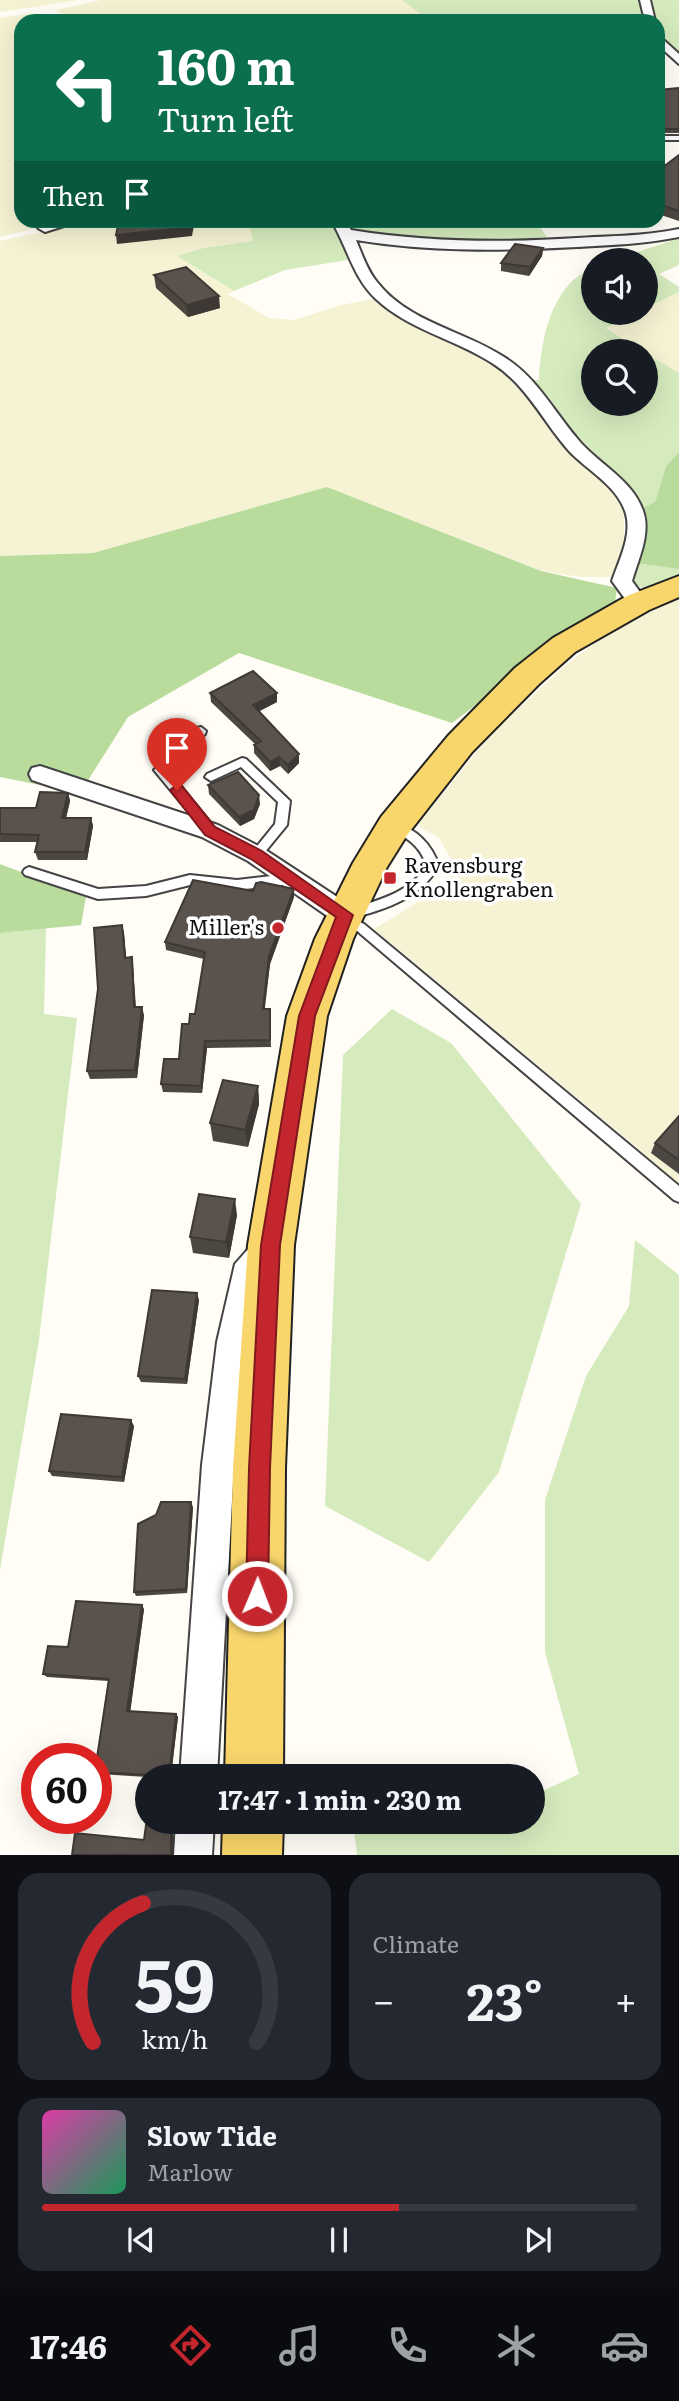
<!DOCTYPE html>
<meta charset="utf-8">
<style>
:root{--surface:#171b24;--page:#242831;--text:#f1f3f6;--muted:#9ea1a6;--line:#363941;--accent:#c4262e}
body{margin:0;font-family:Literata,serif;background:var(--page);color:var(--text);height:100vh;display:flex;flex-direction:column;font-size:26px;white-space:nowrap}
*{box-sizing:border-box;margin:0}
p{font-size:23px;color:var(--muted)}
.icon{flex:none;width:38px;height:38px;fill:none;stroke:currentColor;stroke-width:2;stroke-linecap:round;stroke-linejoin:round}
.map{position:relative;height:1855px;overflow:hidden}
.sheet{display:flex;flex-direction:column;gap:18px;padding:18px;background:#0d0f14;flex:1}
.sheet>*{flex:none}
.banner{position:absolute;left:14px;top:14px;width:651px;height:214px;border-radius:21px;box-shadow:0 7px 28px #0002;background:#0b6e4f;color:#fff;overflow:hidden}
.tools{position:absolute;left:581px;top:248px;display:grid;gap:14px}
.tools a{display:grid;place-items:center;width:77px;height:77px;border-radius:50%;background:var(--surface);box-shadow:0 7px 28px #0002;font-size:35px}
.speed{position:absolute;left:21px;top:1743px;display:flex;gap:14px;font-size:35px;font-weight:700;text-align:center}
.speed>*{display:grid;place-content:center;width:91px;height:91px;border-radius:50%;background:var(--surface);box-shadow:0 7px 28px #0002;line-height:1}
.speed .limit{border:10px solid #d22;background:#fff;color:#111}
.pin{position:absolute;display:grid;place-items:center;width:60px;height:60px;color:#fff;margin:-72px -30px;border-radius:50% 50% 50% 0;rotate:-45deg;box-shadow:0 0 7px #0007}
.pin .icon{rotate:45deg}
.me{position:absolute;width:77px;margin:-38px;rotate:1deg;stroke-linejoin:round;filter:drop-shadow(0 0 5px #0008)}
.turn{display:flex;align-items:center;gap:24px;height:147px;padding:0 28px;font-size:32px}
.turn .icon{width:91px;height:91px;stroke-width:2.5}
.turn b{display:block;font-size:49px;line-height:60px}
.then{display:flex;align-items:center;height:66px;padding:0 28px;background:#0003;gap:14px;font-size:26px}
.big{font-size:52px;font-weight:700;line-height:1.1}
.sheet .widget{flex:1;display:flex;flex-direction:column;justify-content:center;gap:10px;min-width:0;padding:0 24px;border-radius:21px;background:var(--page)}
.sheet .dial{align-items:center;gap:0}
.dial svg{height:182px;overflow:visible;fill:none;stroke:var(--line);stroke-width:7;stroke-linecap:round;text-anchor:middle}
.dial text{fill:var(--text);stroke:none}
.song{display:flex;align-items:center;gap:21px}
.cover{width:84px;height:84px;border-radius:10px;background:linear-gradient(135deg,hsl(320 70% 55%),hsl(150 70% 35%))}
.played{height:7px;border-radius:4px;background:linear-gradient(90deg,var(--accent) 60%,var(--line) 60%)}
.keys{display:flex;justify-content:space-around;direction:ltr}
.heat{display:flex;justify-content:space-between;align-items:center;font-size:38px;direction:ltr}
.sheet .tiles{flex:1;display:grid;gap:18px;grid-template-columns:1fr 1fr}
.widget:last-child{grid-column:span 2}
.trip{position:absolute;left:135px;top:1764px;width:410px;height:70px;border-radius:35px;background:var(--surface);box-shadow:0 7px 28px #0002;font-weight:700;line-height:70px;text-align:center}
.tabs{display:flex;height:112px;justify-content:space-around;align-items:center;background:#090b0e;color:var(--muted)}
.tabs .icon{width:49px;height:49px}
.tabs .current{color:var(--accent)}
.tabs b{font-size:32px;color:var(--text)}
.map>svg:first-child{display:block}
.farmland{fill:#f6f3d4}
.green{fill:#d5ebbd}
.forest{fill:#b9dc9c}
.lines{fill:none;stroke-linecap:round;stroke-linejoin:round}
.lane-casing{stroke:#444;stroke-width:4}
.street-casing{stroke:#444;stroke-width:4}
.primary-casing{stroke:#222;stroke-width:4}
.lane{fill:#fff;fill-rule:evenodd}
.street{fill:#fff;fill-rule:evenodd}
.primary{fill:#f9d66b;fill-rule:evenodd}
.wall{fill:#4d4742}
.shaded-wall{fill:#3f3936}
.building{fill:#5a524d;stroke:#3f3936;stroke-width:2}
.route{fill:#c4262e;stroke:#7f191e;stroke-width:2}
.poi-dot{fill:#c4262e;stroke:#fff;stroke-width:2.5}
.labels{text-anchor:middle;stroke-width:7;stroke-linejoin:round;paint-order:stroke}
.poi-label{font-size:21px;fill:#111;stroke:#fff;text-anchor:start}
</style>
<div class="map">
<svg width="679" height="1855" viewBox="0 0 679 1855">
<rect width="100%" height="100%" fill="#fffdf5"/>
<!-- farmland -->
<g class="farmland">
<path d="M 0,0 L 79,0 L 0,12 Z"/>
<path d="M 101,0 L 402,0 L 426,17 L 408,21 L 75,21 L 56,10 Z"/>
<path d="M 33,13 L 57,21 L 21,21 L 21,220 L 248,221 L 253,241 L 203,248 L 177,256 L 234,291 L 228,294 L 269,318 L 294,320 L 341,305 L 373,299 L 471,351 L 516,379 L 587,468 L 615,491 L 624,508 L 624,555 L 614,577 L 581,577 L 542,571 L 327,487 L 93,553 L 0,556 L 0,241 L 47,231 L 44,226 L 0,237 L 0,18 Z"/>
<path d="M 679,292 L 679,373 L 605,327 L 635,313 L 646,313 L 646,308 Z"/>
<path d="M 679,598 L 679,1187 L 635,1146 L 374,929 L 432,893 L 447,877 L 450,857 L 439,838 L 421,828 L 419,823 L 494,731 L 566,665 L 610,632 Z"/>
</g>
<!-- green -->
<g class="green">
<path d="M 402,0 L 641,0 L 647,21 L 408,21 L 425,17 Z"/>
<path d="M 648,0 L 679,0 L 679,57 L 663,38 L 658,21 L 654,21 Z"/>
<path d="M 333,220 L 348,260 L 285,270 L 234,291 L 177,256 L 203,248 L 253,241 L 248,221 Z"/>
<path d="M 343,221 L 537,221 L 549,241 L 458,244 L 356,231 Z"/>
<path d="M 679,238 L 679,265 L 659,274 L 679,287 L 679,292 L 646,308 L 646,261 L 611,261 Z"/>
<path d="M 593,268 L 593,313 L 635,313 L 606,328 L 644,352 L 593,352 L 593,404 L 646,404 L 646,353 L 679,373 L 679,452 L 666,466 L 655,502 L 642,509 L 635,497 L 584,449 L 528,380 L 539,380 C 541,340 551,284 593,268 Z"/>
<path d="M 635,563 L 679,569 L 679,577 L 646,590 L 634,584 Z"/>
<path d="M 46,928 L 44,1014 L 77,1018 L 39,1340 L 0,1570 L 0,933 Z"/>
<path d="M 392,1009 L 451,1043 L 581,1204 L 499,1472 L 429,1562 L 325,1506 L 343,1055 Z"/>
<path d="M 635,1240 L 679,1275 L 679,1855 L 357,1855 L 353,1822 L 431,1822 L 466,1826 L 475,1822 L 532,1822 L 532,1796 L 579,1774 L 545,1652 L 545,1500 L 586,1376 L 629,1306 Z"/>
</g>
<!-- forest -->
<g class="forest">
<path d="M 679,452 L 679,569 L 627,562 L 635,512 L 655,502 L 666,466 Z"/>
<path d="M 327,487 L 541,571 L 617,588 L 615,603 L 554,640 L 508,681 L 452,723 L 239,653 L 128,717 L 80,793 L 0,777 L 0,556 L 93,553 Z"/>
<path d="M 0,864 L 86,897 L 81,925 L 0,933 Z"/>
</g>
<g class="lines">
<defs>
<g id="lane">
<rect x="658" y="136" width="21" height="4"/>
<path d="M 201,727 L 206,731 L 205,734 L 167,770 L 214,827 L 216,830 L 210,834 L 206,833 L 154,770 L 197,728 Z"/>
<path d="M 242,758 L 246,759 L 290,801 L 287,825 L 260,858 L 256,859 L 250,855 L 275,824 L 278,802 L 241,767 L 211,781 L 205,777 L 207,774 Z"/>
<path d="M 394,822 C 417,830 431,843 439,866 C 423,893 399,904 370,913 C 362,915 355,918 348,916 L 346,913 L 348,910 C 378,900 408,894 427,866 C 420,846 408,838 390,829 L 388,826 Z"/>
<path d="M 29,867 L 98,889 L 146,886 L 190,875 L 237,880 L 290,874 L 296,879 L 290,884 L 237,890 L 190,885 L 146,896 L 98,899 L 25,875 L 23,872 L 25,869 Z"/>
<path d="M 360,922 L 364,924 L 679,1186 L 679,1202 L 674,1200 L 356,930 L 354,927 L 356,924 Z"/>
</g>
<g id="street">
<path d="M 640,0 L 650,0 L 655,21 L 645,21 Z"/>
<path d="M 658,35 L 679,54 L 679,64 L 658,45 Z"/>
<path d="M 58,220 L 83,220 L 45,232 L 38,228 Z"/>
<path d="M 331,220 L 345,220 L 351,230 C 426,242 501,243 577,238 C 611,236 645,236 679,229 L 679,237 C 645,244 611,245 577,247 C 503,251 429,252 356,240 C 362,254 367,270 377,282 C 409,323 463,330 504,357 C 538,378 555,414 581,443 C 602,466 635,482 644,514 C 650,536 638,560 632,581 L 648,603 L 645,607 L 631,607 L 612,581 C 619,560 632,536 626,514 C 618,486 588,471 569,451 C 543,422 527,385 492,363 C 455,339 409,330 376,299 C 353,278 347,246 331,220 Z"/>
<path d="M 40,766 L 218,825 L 264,849 L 354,908 L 357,915 L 354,922 L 345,925 L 336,922 L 248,861 L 202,837 L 32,780 L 29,774 L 32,768 Z"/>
<path d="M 267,1235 L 277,1239 L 282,1249 L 259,1280 L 247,1342 L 234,1465 L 217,1776 L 180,1776 L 202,1465 L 217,1342 L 235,1264 L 257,1239 Z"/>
<path d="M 176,1822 L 214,1822 L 212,1855 L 174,1855 Z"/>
</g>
<g id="primary">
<path d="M 679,576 L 679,597 L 649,610 L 575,652 L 539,684 L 472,752 L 407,835 L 387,867 L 353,939 L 327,1016 L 294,1245 L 285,1468 L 283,1776 L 225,1776 L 233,1468 L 248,1245 L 287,1016 L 315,939 L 353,863 L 381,817 L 448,736 L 515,668 L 553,638 L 627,596 Z"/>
<path d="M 223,1822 L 283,1822 L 282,1855 L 222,1855 Z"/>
</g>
</defs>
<!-- lane casing -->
<use href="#lane" class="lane-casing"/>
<!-- street casing -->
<use href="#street" class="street-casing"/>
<!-- primary casing -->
<use href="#primary" class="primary-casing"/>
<!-- lane -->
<use href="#lane" class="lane"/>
<!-- street -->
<use href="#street" class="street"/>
<!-- primary -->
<use href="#primary" class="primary"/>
</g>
<!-- wall -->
<g class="wall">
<path d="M 679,88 L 679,133 L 658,133 L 658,90 Z"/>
<path d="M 679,155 L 679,221 L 658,214 L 658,171 Z"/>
<path d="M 543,248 L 542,256 L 529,276 L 501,271 L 501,263 Z"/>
<path d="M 154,275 L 220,308 L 188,317 L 156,288 Z"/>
<path d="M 210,693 L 277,702 L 259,711 L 299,754 L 299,763 L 288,774 L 280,766 L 270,771 L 254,753 L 254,745 L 255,744 L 211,702 Z"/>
<path d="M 208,785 L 260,804 L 254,819 L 240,826 L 209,794 Z"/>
<path d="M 68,793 L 70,801 L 66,818 L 91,818 L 93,826 L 87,860 L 38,860 L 35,852 L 37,842 L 0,842 L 0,808 L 36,808 Z"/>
<path d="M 294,889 L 294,897 L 270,964 L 264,1009 L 270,1009 L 271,1047 L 207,1048 L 202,1093 L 163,1092 L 161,1084 L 179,1059 L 189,1024 L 195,1014 L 204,959 L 166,950 L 165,942 L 253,891 Z"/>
<path d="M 122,925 L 124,933 L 126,958 L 132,957 L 133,966 L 136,1007 L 144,1015 L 137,1078 L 90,1079 L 87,1071 Z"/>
<path d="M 258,1086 L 259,1104 L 248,1147 L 213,1141 L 210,1123 Z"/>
<path d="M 679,1116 L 679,1174 L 651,1153 L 655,1143 Z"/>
<path d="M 237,1215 L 229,1258 L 193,1253 L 190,1237 Z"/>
<path d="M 199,1300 L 187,1384 L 141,1382 L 138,1376 Z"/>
<path d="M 134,1426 L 124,1482 L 52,1476 L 49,1471 Z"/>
<path d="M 193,1507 L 187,1593 L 136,1596 L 134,1592 Z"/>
<path d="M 144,1609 L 130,1711 L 176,1714 L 178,1717 L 171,1776 L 147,1776 L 147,1777 L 98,1774 L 96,1773 L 96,1764 L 108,1681 L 47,1677 L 43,1674 Z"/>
</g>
<!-- shaded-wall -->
<g class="shaded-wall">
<path d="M 195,220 L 192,236 L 117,244 L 116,235 Z"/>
<path d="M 543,248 L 542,256 L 529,276 L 530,267 Z"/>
<path d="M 219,296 L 220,308 L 188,317 L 187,305 Z"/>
<path d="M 277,693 L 277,702 L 254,714 L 253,705 Z"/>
<path d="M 299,754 L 299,763 L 288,774 L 288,765 Z"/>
<path d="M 279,757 L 280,766 L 270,771 L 270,762 Z"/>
<path d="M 68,793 L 70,801 L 64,826 L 62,818 Z"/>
<path d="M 259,795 L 260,804 L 254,819 L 240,826 L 239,817 Z"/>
<path d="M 91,818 L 93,826 L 87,860 L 85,852 Z"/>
<path d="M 294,889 L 294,897 L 270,964 L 264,1016 L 263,1009 L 269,956 Z"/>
<path d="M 122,925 L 124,933 L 127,966 L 125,958 Z"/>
<path d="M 132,957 L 133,966 L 136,1015 L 134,1007 Z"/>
<path d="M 142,1007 L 144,1015 L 137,1078 L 135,1070 Z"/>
<path d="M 205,1041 L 207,1048 L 202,1093 L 201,1086 Z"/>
<path d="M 258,1086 L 259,1104 L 248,1147 L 245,1130 Z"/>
<path d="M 235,1199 L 237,1215 L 229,1258 L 226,1242 Z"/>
<path d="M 197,1293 L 199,1300 L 187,1384 L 185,1379 Z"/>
<path d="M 131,1420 L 134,1426 L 124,1482 L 122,1477 Z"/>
<path d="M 191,1502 L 193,1507 L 187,1593 L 186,1589 Z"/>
<path d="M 142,1605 L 144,1609 L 130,1714 L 127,1711 Z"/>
<path d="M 176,1714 L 178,1717 L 171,1776 L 169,1776 Z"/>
<path d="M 171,1827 L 173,1829 L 174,1855 L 171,1855 Z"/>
</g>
<!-- building -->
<g class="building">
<path d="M 679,88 L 679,129 L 659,129 L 658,133 L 658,90 Z"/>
<path d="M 679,155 L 679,211 L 658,204 L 658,171 Z"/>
<path d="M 119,220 L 193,220 L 192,227 L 116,235 Z"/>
<path d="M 515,244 L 543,248 L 530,267 L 501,263 Z"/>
<path d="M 186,267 L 219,296 L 187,305 L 154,275 Z"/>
<path d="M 253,671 L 277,693 L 253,705 L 299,754 L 288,765 L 279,757 L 270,762 L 254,745 L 261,741 L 210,693 Z"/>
<path d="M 238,772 L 259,795 L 254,810 L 239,817 L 208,785 Z"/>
<path d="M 40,792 L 68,793 L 62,818 L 91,818 L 85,852 L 35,852 L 39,835 L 0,834 L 0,808 L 36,808 Z"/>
<path d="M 193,880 L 253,891 L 256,883 L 261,882 L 294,889 L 269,956 L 263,1009 L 270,1009 L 270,1040 L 205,1041 L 201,1086 L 161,1084 L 164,1059 L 179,1059 L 182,1024 L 189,1024 L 190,1014 L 195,1014 L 205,952 L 165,942 Z"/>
<path d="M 122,925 L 125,958 L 132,957 L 134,1007 L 142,1007 L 135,1070 L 87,1071 L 98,989 L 94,928 Z"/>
<path d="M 223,1080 L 258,1086 L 245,1130 L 210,1123 Z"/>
<path d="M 679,1116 L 679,1160 L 655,1143 Z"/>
<path d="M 199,1194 L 235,1199 L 226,1242 L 190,1237 Z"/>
<path d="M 152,1290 L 197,1293 L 185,1379 L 138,1376 Z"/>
<path d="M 61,1414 L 131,1420 L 122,1477 L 49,1471 Z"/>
<path d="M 161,1502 L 191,1502 L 186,1589 L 134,1592 L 138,1524 L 156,1515 Z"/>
<path d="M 76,1601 L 142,1605 L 127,1711 L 176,1714 L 169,1776 L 96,1772 L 96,1764 L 109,1679 L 43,1674 L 48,1646 L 68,1647 Z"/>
<path d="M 146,1825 L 171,1827 L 171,1855 L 72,1855 L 75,1833 L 144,1840 Z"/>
</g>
<!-- route -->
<path class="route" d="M 177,785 L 182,786 L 215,827 L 262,851 L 353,915 L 315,1016 L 280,1245 L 270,1468 L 268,1596 L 265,1604 L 257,1608 L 249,1604 L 246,1596 L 249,1468 L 261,1245 L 299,1016 L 336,917 L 251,859 L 205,835 L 170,790 Z"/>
<!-- markers -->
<g class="poi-dot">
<rect x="383" y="871" width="14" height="14" rx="3.5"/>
<circle cx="278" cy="928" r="7"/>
</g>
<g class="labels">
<!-- poi labels -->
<g class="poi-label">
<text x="404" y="873">Ravensburg<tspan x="404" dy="24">Knollengraben</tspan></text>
<text x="264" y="935" text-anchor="end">Miller's</text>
</g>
</g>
</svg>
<div class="tools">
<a><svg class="icon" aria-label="sound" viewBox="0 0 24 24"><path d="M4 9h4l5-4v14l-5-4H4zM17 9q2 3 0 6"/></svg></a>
<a><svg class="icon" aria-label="search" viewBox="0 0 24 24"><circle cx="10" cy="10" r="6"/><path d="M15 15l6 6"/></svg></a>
</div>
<div class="speed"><div class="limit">60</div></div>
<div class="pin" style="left:177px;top:790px;background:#d93025"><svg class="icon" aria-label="arrive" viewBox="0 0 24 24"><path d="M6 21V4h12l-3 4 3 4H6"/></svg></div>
<svg class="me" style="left:257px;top:1596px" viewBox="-20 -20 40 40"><circle r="17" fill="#c4262e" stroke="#fff" stroke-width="3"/><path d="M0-11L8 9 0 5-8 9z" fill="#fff"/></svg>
<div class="trip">17:47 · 1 min · 230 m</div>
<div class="banner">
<div class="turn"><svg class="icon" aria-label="left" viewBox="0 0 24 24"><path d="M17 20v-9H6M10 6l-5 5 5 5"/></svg><div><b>160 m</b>Turn left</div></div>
<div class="then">Then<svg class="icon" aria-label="arrive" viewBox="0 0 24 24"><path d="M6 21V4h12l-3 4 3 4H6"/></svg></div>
</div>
</div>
<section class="sheet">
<div class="tiles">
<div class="widget dial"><svg viewBox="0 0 100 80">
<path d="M14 69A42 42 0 1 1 86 69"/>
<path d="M14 69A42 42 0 0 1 36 8" stroke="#c4262e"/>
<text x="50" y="56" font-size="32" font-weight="700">59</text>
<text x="50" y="72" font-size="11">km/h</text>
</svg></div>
<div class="widget"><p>Climate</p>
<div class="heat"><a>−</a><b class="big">23°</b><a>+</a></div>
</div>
<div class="widget">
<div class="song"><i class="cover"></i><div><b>Slow Tide</b><p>Marlow</p></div></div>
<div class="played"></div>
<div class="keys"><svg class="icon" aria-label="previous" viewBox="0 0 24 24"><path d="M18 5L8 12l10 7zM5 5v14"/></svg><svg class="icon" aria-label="pause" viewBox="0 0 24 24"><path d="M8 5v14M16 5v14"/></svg><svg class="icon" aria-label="next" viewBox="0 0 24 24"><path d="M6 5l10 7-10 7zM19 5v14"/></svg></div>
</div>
</div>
</section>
<nav class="tabs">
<b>17:46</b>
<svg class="icon current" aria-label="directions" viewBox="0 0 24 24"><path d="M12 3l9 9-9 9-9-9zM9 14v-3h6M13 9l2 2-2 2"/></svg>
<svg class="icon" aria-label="music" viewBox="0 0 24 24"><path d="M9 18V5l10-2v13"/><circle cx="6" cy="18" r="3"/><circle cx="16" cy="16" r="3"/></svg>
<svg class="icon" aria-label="phone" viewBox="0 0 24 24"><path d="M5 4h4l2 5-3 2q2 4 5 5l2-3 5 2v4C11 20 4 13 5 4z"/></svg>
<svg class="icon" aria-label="climate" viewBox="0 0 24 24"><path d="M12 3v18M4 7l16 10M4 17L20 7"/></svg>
<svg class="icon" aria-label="car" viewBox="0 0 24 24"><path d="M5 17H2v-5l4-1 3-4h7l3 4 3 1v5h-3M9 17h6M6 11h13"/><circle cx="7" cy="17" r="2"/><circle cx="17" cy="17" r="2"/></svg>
</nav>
